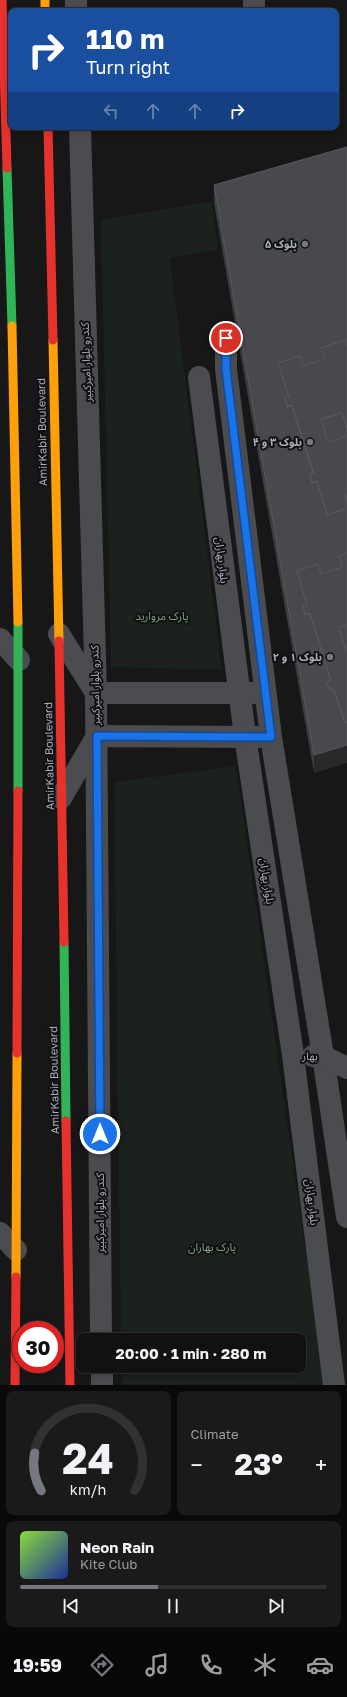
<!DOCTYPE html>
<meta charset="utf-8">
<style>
:root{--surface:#111;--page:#1a1a1a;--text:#f1f3f6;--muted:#9c9d9f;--line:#303131;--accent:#757880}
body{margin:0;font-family:"Golos Text","Noto Sans Arabic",sans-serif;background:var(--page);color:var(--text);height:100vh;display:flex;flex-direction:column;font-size:15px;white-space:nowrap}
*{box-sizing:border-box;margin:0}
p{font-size:13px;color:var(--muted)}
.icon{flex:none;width:22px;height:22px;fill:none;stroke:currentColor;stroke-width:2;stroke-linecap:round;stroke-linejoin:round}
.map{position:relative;height:1385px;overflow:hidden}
.details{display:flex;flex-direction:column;gap:6px;padding:6px;background:#090909;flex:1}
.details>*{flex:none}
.hud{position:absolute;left:8px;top:8px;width:331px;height:122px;border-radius:8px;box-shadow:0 2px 6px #0003,0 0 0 1px var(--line);background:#1a4fa0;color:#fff;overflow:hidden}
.speed{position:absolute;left:12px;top:1321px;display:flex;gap:8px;font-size:20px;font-weight:700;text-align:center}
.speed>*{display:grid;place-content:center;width:52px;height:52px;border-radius:50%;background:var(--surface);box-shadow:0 2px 6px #0003,0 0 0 1px var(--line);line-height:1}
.speed .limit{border:6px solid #d22;background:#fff;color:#111}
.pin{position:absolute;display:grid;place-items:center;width:34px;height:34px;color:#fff;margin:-17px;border:2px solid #fff;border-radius:50%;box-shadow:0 1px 4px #0007}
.me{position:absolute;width:44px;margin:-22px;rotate:0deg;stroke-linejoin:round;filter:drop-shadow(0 0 3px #0008)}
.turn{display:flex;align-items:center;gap:14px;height:84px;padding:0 12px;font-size:18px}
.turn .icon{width:52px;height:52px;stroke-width:2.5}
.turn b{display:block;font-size:28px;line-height:34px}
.lanes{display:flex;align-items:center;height:38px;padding:0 12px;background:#0003;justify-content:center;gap:20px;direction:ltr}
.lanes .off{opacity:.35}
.big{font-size:30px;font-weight:700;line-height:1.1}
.details .widget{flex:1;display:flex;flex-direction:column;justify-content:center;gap:6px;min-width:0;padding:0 14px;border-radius:8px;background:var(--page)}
.details .dial{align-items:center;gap:0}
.dial svg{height:104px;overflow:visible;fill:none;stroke:var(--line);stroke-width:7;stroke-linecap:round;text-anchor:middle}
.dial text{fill:var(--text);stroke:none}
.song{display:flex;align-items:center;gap:12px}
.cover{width:48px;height:48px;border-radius:6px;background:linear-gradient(135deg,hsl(90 70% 55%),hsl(230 70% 35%))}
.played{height:4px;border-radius:2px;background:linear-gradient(90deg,var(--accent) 45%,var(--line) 45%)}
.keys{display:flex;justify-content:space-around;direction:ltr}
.heat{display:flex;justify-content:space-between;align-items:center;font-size:22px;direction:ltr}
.details .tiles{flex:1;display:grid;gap:6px;grid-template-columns:1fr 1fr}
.widget:last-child{grid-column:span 2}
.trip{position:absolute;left:76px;top:1333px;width:230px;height:40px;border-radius:8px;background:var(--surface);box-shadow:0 2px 6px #0003,0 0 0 1px var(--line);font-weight:700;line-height:40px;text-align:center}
.menu{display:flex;height:64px;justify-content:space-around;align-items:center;background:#070707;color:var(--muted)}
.menu .icon{width:28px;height:28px}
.menu .active{color:var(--accent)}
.menu b{font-size:18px;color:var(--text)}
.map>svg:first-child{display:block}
.green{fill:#1b211c}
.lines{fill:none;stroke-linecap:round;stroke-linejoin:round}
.street{stroke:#4b4c50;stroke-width:22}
.fast{stroke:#30b455;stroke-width:9}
.slow{stroke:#ff9f0a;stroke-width:9}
.jam{stroke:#e5322d;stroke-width:9}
.wall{fill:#3c3d40}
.shaded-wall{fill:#28292a}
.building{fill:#48494d;stroke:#57595e}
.route-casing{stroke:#114b97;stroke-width:10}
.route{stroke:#1a73e8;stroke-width:7}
.poi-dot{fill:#757880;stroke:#111113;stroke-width:1.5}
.labels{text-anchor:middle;stroke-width:4;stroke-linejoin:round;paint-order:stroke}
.poi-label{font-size:11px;font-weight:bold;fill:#a8adb8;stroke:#111113;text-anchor:end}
.street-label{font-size:11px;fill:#a8adb8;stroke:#111113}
.park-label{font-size:11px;fill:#7fa381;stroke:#111113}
</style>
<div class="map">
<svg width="347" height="1385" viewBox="0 0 347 1385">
<rect width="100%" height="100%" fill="#171717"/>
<!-- green -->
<g class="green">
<path d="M 212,201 L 218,249 L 170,258 L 222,670 L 111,667 L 101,220 Z"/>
<path d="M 236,766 L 325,1385 L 122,1385 L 122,1366 L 299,1366 L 299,1340 L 121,1340 L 114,782 Z"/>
</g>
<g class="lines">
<!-- street -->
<g class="street">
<path d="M 76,0 L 76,11"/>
<path d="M 254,0 L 254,11"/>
<path d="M 80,127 L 96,693 L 101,1340"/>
<path d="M 226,338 L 226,369 L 271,737 L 323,1056 L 347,1217"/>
<path d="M 199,377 L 245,736 L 293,1055 L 334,1385"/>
<path d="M 59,634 L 96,693 L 254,693"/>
<path d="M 0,639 L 19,660"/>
<path d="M 61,798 L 97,736 L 259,737"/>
<path d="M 313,1056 L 323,1056 L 347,1068"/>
<path d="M 0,1233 L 16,1250"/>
<path d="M 102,1366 L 102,1385"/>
</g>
<!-- fast -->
<g class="fast">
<path d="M 7,168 L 12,326"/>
<path d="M 18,622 L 18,791"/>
<path d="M 64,942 L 66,1121"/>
</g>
<!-- slow -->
<g class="slow">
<path d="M 45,0 L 45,11"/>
<path d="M 12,326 L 18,622"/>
<path d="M 53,340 L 59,641"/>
<path d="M 16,1277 L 17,1053"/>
</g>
<!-- jam -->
<g class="jam">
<path d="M 2,0 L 7,168"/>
<path d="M 48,127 L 53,340"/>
<path d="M 59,641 L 64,942"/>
<path d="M 17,1053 L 18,791"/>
<path d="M 66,1121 L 70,1385"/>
<path d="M 15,1385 L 16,1277"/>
</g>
</g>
<!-- wall -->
<path class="wall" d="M 347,147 L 314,773 L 214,203 L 214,185 Z"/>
<!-- shaded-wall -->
<path class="shaded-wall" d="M 347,745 L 347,763 L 314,773 L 314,755 Z"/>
<!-- building -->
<g class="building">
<path d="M 347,147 L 347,347 L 345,340 L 321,348 L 325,359 L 303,366 L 300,356 L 278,363 L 289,397 L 285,398 L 285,399 L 287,407 L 292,406 L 313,473 L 310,474 L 312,483 L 317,482 L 327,515 L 347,509 L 347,553 L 339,556 L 343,567 L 321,574 L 318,564 L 297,571 L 307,605 L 303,606 L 305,615 L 310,614 L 331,681 L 327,682 L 327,683 L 330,691 L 334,690 L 345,723 L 347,722 L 347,745 L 314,755 L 214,185 Z"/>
<path d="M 345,340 L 347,347 L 347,428 L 342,412 L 321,419 L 328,442 L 347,436 L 347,495 L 345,495 L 347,502 L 347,508 L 327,515 L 317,481 L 312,483 L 310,474 L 314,473 L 292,405 L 287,406 L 285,398 L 289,397 L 278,363 L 300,356 L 303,366 L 325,359 L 321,348 Z"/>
<path d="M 342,413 L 347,429 L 347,436 L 328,442 L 321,420 Z"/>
<path d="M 347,495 L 347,502 L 345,496 Z"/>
<path d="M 347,553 L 347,624 L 339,627 L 346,650 L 347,649 L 347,722 L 345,722 L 334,689 L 330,690 L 327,682 L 331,681 L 310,613 L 305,614 L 303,606 L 307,605 L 297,571 L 318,564 L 321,574 L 343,567 L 339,556 Z"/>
<path d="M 347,625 L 347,649 L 346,650 L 339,628 Z"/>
</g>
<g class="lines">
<defs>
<path id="route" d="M 100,1134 L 97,736 L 271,737 L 226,369 L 226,338"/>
</defs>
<!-- route casing -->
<use href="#route" class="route-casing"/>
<!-- route -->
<use href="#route" class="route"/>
</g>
<!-- markers -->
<g class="poi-dot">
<circle cx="305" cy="244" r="4"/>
<circle cx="310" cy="442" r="4"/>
<circle cx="330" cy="657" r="4"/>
</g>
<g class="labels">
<!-- poi labels -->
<g class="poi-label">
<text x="297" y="248">بلوک ۵</text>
<text x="302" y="446">بلوک ۳ و ۴</text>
<text x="322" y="661">بلوک ۱ و ۲</text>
</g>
<!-- street labels -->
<g class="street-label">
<text transform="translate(86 362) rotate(-92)" y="4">کندرو بلوار امیرکبیر</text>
<text transform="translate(42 432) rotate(-91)" y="4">AmirKabir Boulevard</text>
<text transform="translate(222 560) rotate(83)" y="4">بلوار بهاران</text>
<text transform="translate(95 685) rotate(-91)" y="4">کندرو بلوار امیرکبیر</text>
<text transform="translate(49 756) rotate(-91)" y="4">AmirKabir Boulevard</text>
<text transform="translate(267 881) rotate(81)" y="4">بلوار بهاران</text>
<text transform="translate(310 1056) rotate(1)" y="4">بهار</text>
<text transform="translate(54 1080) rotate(-91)" y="4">AmirKabir Boulevard</text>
<text transform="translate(312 1202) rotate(83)" y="4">بلوار بهاران</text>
<text transform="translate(100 1213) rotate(-90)" y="4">کندرو بلوار امیرکبیر</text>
</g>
<!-- park labels -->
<g class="park-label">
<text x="162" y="620">پارک مروارید</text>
<text x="212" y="1251">پارک بهاران</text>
</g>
</g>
</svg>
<div class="speed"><div class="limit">30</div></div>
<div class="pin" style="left:226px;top:338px;background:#d93025"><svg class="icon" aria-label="arrive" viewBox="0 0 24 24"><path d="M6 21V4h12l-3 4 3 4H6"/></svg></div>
<svg class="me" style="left:100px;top:1134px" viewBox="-20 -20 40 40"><circle r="17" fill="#1a73e8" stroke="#fff" stroke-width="3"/><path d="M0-11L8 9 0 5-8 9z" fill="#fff"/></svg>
<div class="trip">20:00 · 1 min · 280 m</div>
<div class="hud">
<div class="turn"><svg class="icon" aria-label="right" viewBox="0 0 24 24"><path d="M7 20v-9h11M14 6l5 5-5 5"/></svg><div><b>110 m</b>Turn right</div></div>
<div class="lanes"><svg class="icon off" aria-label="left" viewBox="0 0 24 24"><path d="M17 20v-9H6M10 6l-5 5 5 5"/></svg><svg class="icon off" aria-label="ahead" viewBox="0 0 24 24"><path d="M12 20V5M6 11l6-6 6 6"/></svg><svg class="icon off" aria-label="ahead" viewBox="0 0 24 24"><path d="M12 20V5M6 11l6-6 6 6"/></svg><svg class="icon" aria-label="right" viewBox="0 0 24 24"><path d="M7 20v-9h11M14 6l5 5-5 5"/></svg></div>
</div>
</div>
<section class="details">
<div class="tiles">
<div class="widget dial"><svg viewBox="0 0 100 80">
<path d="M14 69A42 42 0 1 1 86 69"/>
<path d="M14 69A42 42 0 0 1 9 40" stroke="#757880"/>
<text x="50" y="56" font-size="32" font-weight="700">24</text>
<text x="50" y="72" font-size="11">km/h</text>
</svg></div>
<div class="widget"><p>Climate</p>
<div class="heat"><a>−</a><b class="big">23°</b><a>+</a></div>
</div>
<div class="widget">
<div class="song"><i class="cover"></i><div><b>Neon Rain</b><p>Kite Club</p></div></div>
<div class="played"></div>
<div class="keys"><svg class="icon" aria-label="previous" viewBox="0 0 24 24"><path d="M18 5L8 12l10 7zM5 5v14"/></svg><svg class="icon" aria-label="pause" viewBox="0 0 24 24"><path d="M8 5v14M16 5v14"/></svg><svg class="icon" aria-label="next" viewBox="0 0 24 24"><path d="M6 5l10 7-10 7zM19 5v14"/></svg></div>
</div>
</div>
</section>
<nav class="menu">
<b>19:59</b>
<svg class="icon active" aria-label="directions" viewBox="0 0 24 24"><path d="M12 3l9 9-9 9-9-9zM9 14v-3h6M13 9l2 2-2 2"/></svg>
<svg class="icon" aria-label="music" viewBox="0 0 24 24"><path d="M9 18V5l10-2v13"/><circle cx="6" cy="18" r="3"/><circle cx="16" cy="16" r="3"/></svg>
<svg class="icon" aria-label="phone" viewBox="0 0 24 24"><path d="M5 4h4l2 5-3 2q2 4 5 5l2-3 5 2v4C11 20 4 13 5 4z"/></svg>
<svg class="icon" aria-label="climate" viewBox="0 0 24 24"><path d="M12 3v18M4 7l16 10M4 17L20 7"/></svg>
<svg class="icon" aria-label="car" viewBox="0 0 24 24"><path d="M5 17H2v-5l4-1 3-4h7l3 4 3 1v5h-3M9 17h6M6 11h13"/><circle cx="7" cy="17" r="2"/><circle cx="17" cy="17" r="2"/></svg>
</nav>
